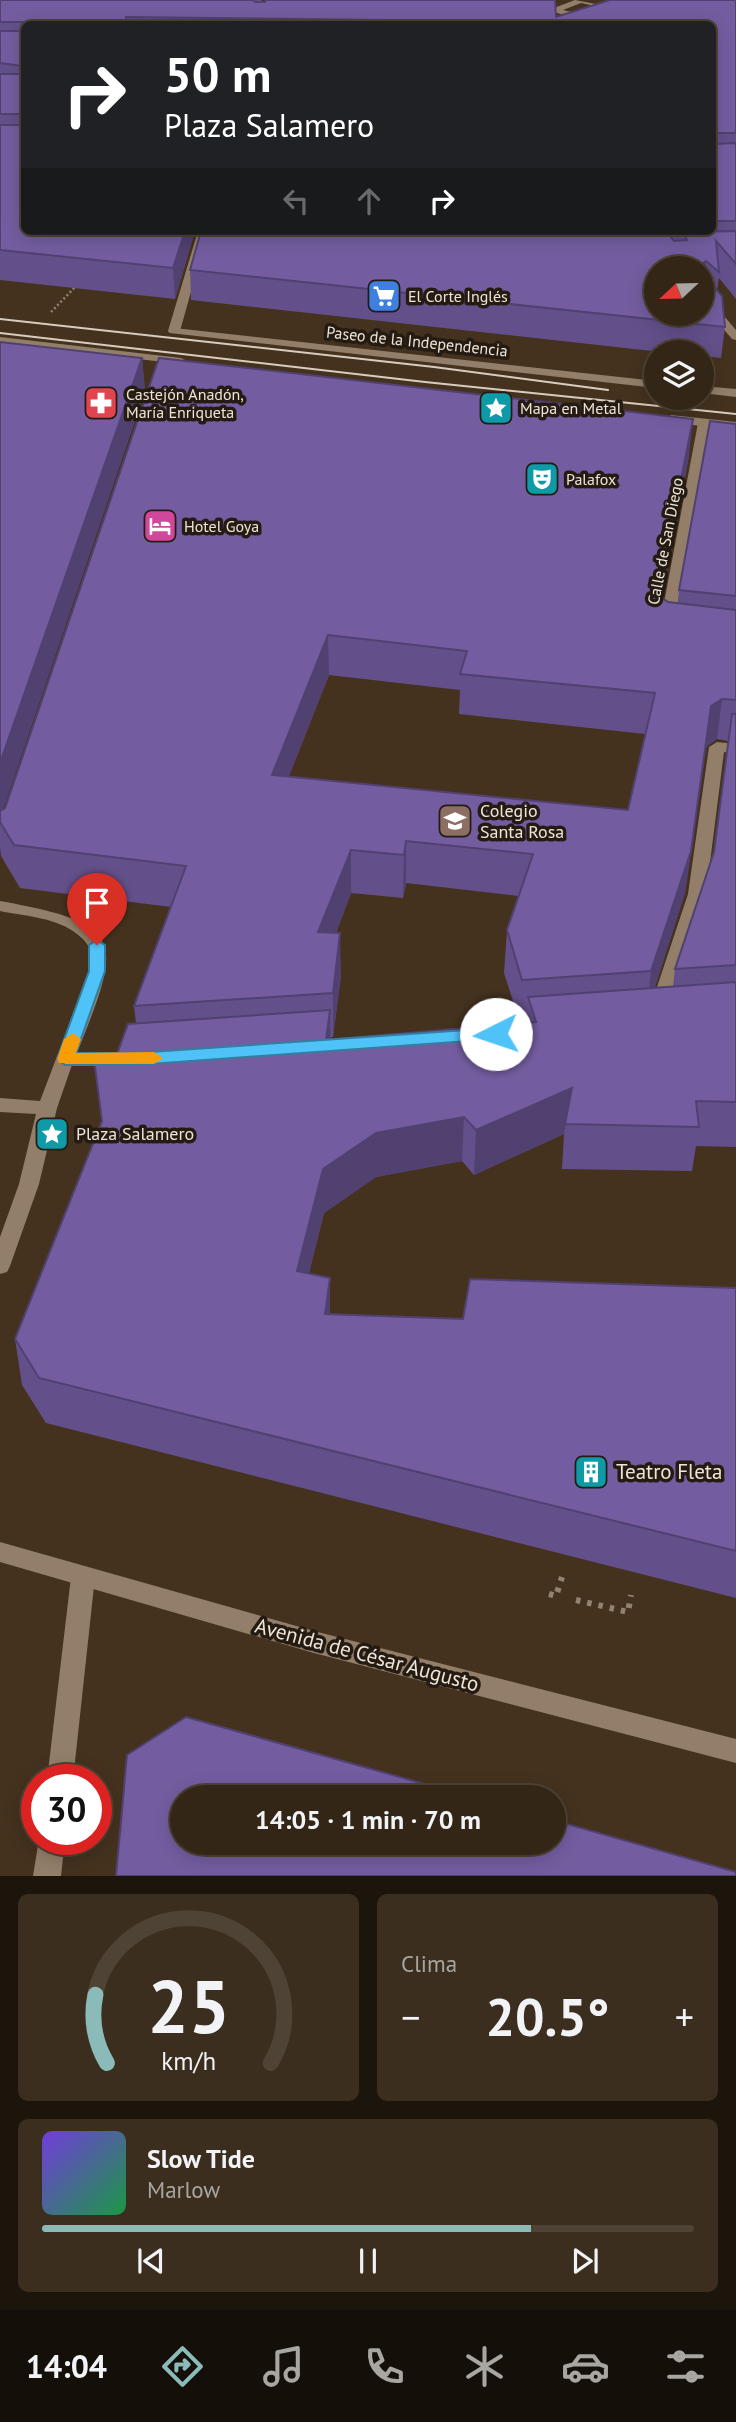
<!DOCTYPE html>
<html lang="es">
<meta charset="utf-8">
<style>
:root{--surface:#332616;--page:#3b2e1f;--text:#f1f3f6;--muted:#a9a5a1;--line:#4e4335;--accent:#8bbbb9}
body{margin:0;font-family:"PT Sans",sans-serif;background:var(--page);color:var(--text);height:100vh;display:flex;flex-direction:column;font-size:26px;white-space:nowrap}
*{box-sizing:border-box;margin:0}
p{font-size:23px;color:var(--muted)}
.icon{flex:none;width:38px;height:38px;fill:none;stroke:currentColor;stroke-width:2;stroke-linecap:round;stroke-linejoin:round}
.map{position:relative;height:1876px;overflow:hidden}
.panel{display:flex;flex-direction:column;gap:18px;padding:18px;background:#1c150c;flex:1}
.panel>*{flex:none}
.hud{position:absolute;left:21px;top:21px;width:695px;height:214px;border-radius:10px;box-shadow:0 4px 18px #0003,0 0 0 2px var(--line);background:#202124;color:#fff;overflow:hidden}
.needle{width:46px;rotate:248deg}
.controls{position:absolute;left:644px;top:256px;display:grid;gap:14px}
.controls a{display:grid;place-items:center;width:70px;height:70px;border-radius:50%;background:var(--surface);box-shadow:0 4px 18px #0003,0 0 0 2px var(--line);font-size:35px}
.speed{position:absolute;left:21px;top:1764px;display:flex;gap:14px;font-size:35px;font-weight:700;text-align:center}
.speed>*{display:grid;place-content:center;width:91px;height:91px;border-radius:50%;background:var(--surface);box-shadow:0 4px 18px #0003,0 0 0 2px var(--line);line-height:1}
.speed .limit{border:10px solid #d22;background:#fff;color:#111}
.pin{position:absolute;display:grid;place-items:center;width:60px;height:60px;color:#fff;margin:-72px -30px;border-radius:50% 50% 50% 0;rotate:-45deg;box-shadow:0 0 7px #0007}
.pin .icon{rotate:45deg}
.me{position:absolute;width:77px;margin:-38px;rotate:266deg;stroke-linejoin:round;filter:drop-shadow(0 0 5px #0008)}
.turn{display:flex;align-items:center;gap:24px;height:147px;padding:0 28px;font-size:32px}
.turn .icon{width:91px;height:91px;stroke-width:2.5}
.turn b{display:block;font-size:49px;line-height:60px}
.lanes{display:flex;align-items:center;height:66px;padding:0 28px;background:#0003;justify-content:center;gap:35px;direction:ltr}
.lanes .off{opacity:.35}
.big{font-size:52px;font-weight:700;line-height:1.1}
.panel .widget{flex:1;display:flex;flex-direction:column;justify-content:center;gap:10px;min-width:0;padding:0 24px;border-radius:10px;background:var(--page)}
.panel .dial{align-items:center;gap:0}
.dial svg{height:182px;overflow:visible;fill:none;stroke:var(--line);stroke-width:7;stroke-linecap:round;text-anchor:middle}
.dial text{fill:var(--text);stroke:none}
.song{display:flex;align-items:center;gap:21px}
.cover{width:84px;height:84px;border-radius:10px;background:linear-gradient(135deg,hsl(260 70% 55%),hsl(140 70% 35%))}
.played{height:7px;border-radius:4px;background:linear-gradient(90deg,var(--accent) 75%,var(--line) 75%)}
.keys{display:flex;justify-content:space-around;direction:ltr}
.heat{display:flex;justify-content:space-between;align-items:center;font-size:38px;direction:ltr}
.panel .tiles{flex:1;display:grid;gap:18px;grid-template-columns:1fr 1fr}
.widget:last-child{grid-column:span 2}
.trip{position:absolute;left:170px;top:1785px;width:396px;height:70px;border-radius:35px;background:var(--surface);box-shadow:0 4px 18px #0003,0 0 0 2px var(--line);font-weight:700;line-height:70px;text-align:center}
.tabs{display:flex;height:112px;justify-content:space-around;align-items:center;background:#140f09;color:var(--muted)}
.tabs .icon{width:49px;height:49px}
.tabs .active{color:var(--accent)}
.tabs b{font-size:32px;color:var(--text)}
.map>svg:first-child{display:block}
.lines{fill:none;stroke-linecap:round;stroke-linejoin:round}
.path-far1{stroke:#918271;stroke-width:2.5;stroke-dasharray:2 2.5;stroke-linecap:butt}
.path{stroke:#918271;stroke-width:6;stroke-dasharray:4.5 7;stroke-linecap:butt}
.service{fill:#937f69;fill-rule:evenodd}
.pedestrian{fill:#937f69;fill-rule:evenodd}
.minor{fill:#937f69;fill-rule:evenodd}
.tertiary{fill:#937f69;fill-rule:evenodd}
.tram{stroke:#d8ccbf;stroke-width:2}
.wall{fill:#63508a;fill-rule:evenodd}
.shaded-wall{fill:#504170}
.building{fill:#735da0;stroke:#504170;stroke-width:2;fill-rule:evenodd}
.route{fill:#4fc3f7;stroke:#337fa1;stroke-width:2}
.slow{fill:#f59e0b}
.labels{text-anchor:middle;stroke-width:7;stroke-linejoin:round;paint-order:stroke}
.far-poi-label{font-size:16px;fill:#efe4d8;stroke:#241c13;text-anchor:start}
.far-street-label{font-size:16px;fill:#efe4d8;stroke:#241c13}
.poi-label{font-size:18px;fill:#efe4d8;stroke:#241c13;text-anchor:start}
.near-poi-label{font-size:21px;fill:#efe4d8;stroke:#241c13;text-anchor:start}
.near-street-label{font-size:21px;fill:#efe4d8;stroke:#241c13}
</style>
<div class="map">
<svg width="736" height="1876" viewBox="0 0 736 1876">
<rect width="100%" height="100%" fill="#44321e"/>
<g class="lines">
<!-- path-far1 -->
<path class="path-far1" d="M 51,312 L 77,285"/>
<!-- path -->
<g class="path">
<path d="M 549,1594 L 556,1596 L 562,1577"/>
<path d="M 576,1600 L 628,1612 L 631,1595"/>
</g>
<!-- service -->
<path class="service" d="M 489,999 L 498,1005 L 505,1033 L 503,1037 L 489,1037 L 480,1005 Z"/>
<!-- pedestrian -->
<g class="pedestrian">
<path d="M 704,419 L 710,423 L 674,624 L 667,628 L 660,624 L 698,423 Z"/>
<path d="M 717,742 L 736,744 L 736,754 L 724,752 L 706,894 L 668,1008 L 659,1014 L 650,1008 L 688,894 L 709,747 Z"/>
<path d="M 65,1053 L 72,1055 L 74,1059 L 57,1108 L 39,1184 L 10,1266 L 7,1272 L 0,1274 L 0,1237 L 19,1184 L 36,1114 L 0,1112 L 0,1098 L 40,1101 L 56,1059 L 58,1055 Z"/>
</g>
<!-- minor -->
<g class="minor">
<path d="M 575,0 L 622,9 L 618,11 L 581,3 L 563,10 L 592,17 L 583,21 L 554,12 L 530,10 L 554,8 Z"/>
<path d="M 198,231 L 208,231 L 180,331 L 170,333 L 168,331 Z"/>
<path d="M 702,294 L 706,295 L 736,330 L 736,340 L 732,339 L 702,304 Z"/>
<path d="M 0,901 C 128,924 122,940 77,1053 L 125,1055 L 127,1059 L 125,1063 L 58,1063 L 56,1059 C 67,1032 95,980 90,951 C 88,942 80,936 73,931 C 52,917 24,916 0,911 Z"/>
<path d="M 83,1566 L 92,1570 L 95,1577 L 73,1780 L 47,1780 L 71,1577 L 74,1570 Z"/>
<path d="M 39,1839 L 65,1839 L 61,1876 L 33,1876 Z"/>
</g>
<!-- tertiary -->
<g class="tertiary">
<path d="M 174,328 L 656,381 L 656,388 L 170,333 L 168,331 Z"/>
<path d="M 0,337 L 181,358 L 187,361 L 181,364 L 0,343 Z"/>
<path d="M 702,386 L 736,389 L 736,397 L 702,393 Z"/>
<path d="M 671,415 L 736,422 L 736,430 L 667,422 L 665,419 Z"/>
<path d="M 0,1542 L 314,1631 L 736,1739 L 736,1763 L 314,1653 L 0,1562 Z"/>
</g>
<!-- tram -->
<g class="tram">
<path d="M 0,319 L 434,367 L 608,390"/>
<path d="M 0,333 L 425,382 L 736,414"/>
</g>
</g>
<!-- wall -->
<g class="wall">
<path d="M 0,0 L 262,0 L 261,2 L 556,17 L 736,0 L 736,299 L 719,278 L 717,291 L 725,327 L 721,358 L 702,356 L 702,352 L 661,352 L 191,300 L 190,270 L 201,231 L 712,231 L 712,24 L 24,24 L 195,231 L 175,299 L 0,280 Z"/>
<path d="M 0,342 L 142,358 L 145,391 L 3,809 L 5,808 L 159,358 L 689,456 L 662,598 L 668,602 L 678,603 L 679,590 L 736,424 L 736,1147 L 696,1146 L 692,1171 L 562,1169 L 564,1134 L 474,1175 L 462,1161 L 376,1177 L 324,1213 L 309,1273 L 330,1314 L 463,1319 L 736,1288 L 736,1598 L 46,1423 L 22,1385 L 15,1339 L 102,1123 L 94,1059 L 116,1057 L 136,1023 L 134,1006 L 171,907 L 20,888 L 1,856 L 0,847 ZM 329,675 L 460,690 L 459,714 L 645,734 L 628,810 L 289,776 ZM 717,739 L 728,741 L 714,853 L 675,969 L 673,986 L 655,987 L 685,893 L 706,747 ZM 406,883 L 518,896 L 507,930 L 504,973 L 520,1023 L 331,1039 L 331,1037 L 333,1037 L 341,976 L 336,933 L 351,893 L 403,898 Z"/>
</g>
<!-- shaded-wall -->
<g class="shaded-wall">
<path d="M 185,231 L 195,231 L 175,299 L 173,268 Z"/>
<path d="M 706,261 L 703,291 L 702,264 Z"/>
<path d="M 142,358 L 145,391 L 0,817 L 0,763 Z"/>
<path d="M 693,419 L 689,456 L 654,634 L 658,595 Z"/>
<path d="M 328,635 L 329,675 L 273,816 L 272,775 Z"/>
<path d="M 722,699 L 717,739 L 706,747 L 685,893 L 646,1015 L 651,971 L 711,706 Z"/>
<path d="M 406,841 L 406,883 L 403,898 L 404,855 Z"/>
<path d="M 351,850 L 351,893 L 319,976 L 318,932 Z"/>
<path d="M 340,933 L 341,976 L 333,1037 L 333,993 Z"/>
<path d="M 330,1010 L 331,1054 L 326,1040 Z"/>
<path d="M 572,1088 L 564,1134 L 474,1175 L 476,1130 Z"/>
<path d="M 464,1117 L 462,1161 L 376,1177 L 324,1213 L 298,1316 L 297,1271 L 323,1169 L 376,1133 Z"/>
<path d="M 330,1278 L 330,1323 L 325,1314 Z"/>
</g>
<!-- building -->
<g class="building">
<path d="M 0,0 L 253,0 L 255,2 L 265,2 L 266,0 L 555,0 L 556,17 L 610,0 L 736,0 L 736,133 L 715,133 L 712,136 L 712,24 L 468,24 L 468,21 L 126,17 L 126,24 L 24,24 L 24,231 L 185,231 L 173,268 L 0,250 L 0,125 L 23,125 L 21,114 L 0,114 L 0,74 L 21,74 L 23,66 L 0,63 L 0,31 L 22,31 L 23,22 L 0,22 Z"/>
<path d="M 712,136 L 715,144 L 736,143 L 736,221 L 712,221 Z"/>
<path d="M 201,231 L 666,231 L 674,241 L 687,240 L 683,232 L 736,231 L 736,264 L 716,241 L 719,272 L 706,261 L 702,264 L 703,274 L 722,296 L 725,327 L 190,270 ZM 656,268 L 702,268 L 702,313 L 656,313 Z"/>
<path d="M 0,342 L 142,358 L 0,763 Z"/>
<path d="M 159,358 L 693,419 L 658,595 L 668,602 L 736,610 L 736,700 L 722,699 L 711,706 L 691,851 L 651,971 L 522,980 L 507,930 L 533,854 L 406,841 L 404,855 L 351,850 L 318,932 L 340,933 L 333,993 L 134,1006 L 186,866 L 14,845 L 0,822 L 0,811 L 5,808 ZM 328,635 L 467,651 L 460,674 L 655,693 L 628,810 L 272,775 Z"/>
<path d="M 710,421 L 736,424 L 736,596 L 679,590 Z"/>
<path d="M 732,714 L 736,714 L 736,965 L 675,969 L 714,852 Z"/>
<path d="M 736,982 L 736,1102 L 696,1101 L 699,1127 L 565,1124 L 572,1088 L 476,1130 L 464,1117 L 376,1133 L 323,1169 L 297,1271 L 330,1278 L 325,1314 L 463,1319 L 470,1279 L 736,1288 L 736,1551 L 39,1378 L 15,1339 L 102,1121 L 94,1059 L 116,1057 L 128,1024 L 330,1010 L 326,1040 L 536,1022 L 528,997 Z"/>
<path d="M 186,1717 L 471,1797 L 182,1797 L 182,1843 L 553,1843 L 553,1820 L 736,1872 L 736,1876 L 116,1876 L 127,1755 Z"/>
</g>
<!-- route -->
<path class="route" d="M 97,940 L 105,945 L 105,971 L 76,1053 L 136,1053 L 496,1028 L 505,1034 L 496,1039 L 136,1065 L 65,1065 L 57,1059 L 89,971 L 89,945 Z"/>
<!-- slow -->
<path class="slow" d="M 73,1033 L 81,1039 L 76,1053 L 154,1052 L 163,1058 L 154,1064 L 59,1063 L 57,1059 L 64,1039 Z"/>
<!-- icons -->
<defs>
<symbol id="supermarket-square" viewBox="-11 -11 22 22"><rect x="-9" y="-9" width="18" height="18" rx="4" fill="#3f7fe0" stroke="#241c13"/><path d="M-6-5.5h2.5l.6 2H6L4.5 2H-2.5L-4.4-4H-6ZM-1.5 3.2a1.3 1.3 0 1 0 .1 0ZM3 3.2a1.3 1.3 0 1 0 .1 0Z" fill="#fff"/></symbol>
<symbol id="pharmacy-square" viewBox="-11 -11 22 22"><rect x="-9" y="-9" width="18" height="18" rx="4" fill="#e0444e" stroke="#241c13"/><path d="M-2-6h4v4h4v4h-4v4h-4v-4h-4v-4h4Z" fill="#fff"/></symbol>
<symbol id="sight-square" viewBox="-11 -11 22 22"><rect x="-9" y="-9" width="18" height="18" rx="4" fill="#0f9aa8" stroke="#241c13"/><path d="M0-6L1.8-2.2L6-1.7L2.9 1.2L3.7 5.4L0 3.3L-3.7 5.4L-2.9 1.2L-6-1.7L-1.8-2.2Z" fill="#fff"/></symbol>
<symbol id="theatre-square" viewBox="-11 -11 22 22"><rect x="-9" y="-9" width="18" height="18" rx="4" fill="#0f9aa8" stroke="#241c13"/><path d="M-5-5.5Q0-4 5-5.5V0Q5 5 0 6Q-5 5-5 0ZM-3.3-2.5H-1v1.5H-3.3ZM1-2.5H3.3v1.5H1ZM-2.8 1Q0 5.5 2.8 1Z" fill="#fff"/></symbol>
<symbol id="hotel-square" viewBox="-11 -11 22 22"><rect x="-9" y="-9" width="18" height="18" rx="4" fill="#d1479c" stroke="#241c13"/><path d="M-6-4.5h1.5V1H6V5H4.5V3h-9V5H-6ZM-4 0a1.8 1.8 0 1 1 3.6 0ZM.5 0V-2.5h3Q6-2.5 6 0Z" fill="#fff"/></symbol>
<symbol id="school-square" viewBox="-11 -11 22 22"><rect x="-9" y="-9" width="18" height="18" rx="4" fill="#8d6e63" stroke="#241c13"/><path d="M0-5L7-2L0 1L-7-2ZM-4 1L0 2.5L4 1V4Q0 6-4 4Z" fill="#fff"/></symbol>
<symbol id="building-square" viewBox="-11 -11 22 22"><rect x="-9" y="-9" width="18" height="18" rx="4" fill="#0f9aa8" stroke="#241c13"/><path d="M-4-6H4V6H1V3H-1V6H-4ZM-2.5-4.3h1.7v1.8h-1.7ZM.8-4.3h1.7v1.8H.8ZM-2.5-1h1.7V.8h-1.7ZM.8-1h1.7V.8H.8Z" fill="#fff"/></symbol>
</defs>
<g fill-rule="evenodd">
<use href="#supermarket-square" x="365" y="277" width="38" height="38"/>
<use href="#pharmacy-square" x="82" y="384" width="38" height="38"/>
<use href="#sight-square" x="477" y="389" width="38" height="38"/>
<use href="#theatre-square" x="523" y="460" width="38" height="38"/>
<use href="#hotel-square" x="141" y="507" width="38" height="38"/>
<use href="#school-square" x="436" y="802" width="38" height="38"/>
<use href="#sight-square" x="33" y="1115" width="38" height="38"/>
<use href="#building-square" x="572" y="1453" width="38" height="38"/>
</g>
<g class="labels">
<!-- far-poi labels -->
<g class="far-poi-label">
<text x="408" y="302">El Corte Inglés</text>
<text x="126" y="400">Castejón Anadón,<tspan x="126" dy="18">María Enriqueta</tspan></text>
<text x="520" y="414">Mapa en Metal</text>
<text x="566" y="485">Palafox</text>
<text x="184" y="532">Hotel Goya</text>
</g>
<!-- far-street labels -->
<g class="far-street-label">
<text transform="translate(417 341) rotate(6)" y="6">Paseo de la Independencia</text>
<text transform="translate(665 541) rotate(-79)" y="6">Calle de San Diego</text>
</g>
<!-- poi labels -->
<g class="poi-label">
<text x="480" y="817">Colegio<tspan x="480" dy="21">Santa Rosa</tspan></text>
<text x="76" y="1140">Plaza Salamero</text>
</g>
<!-- near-poi labels -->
<g class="near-poi-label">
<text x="616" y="1479">Teatro Fleta</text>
</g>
<!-- near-street labels -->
<g class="near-street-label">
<text transform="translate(367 1655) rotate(15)" y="7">Avenida de César Augusto</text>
</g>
</g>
</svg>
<div class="controls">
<a><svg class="needle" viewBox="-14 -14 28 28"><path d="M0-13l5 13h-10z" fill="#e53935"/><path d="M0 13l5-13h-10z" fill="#a9a5a1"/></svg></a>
<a><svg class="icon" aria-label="layers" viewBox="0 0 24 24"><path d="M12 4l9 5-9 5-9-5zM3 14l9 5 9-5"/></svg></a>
</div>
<div class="speed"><div class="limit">30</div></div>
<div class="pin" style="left:97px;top:945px;background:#d93025"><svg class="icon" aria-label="arrive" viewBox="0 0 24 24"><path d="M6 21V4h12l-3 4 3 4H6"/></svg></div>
<svg class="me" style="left:496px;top:1034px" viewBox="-20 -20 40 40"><circle r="19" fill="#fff"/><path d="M0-13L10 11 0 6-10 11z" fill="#4fc3f7"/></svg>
<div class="trip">14:05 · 1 min · 70 m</div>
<div class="hud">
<div class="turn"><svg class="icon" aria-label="right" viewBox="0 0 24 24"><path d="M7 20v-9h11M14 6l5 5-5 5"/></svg><div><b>50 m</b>Plaza Salamero</div></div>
<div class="lanes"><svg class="icon off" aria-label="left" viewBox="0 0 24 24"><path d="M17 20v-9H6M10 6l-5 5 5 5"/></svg><svg class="icon off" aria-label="ahead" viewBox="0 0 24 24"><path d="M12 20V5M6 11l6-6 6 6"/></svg><svg class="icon" aria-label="right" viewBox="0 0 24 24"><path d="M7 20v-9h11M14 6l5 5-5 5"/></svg></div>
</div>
</div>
<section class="panel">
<div class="tiles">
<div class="widget dial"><svg viewBox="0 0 100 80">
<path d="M14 69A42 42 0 1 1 86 69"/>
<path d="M14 69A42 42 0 0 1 9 39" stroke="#8bbbb9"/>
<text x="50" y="56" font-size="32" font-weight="700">25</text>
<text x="50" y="72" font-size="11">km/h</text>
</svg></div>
<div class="widget"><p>Clima</p>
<div class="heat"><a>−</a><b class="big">20.5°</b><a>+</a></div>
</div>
<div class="widget">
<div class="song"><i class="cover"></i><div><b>Slow Tide</b><p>Marlow</p></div></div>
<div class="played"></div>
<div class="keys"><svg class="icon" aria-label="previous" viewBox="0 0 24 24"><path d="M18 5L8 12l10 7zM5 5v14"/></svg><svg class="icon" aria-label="pause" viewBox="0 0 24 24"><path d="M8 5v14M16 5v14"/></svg><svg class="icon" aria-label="next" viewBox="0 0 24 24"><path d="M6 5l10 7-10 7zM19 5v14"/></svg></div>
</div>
</div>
</section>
<nav class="tabs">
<b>14:04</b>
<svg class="icon active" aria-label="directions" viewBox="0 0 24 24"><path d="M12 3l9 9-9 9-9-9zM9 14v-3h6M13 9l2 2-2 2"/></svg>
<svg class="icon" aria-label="music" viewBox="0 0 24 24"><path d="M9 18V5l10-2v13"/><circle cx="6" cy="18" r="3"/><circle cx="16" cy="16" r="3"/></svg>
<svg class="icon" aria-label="phone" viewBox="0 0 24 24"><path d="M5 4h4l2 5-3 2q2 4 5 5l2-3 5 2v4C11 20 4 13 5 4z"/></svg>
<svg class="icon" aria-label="climate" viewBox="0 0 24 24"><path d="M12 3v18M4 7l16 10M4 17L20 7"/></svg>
<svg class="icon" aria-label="car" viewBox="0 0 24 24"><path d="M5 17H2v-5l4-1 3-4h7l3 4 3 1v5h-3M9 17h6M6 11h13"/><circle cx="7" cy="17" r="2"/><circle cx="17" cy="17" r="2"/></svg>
<svg class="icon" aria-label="filters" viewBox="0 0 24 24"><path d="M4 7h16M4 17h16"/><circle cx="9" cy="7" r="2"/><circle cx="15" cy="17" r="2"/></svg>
</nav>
